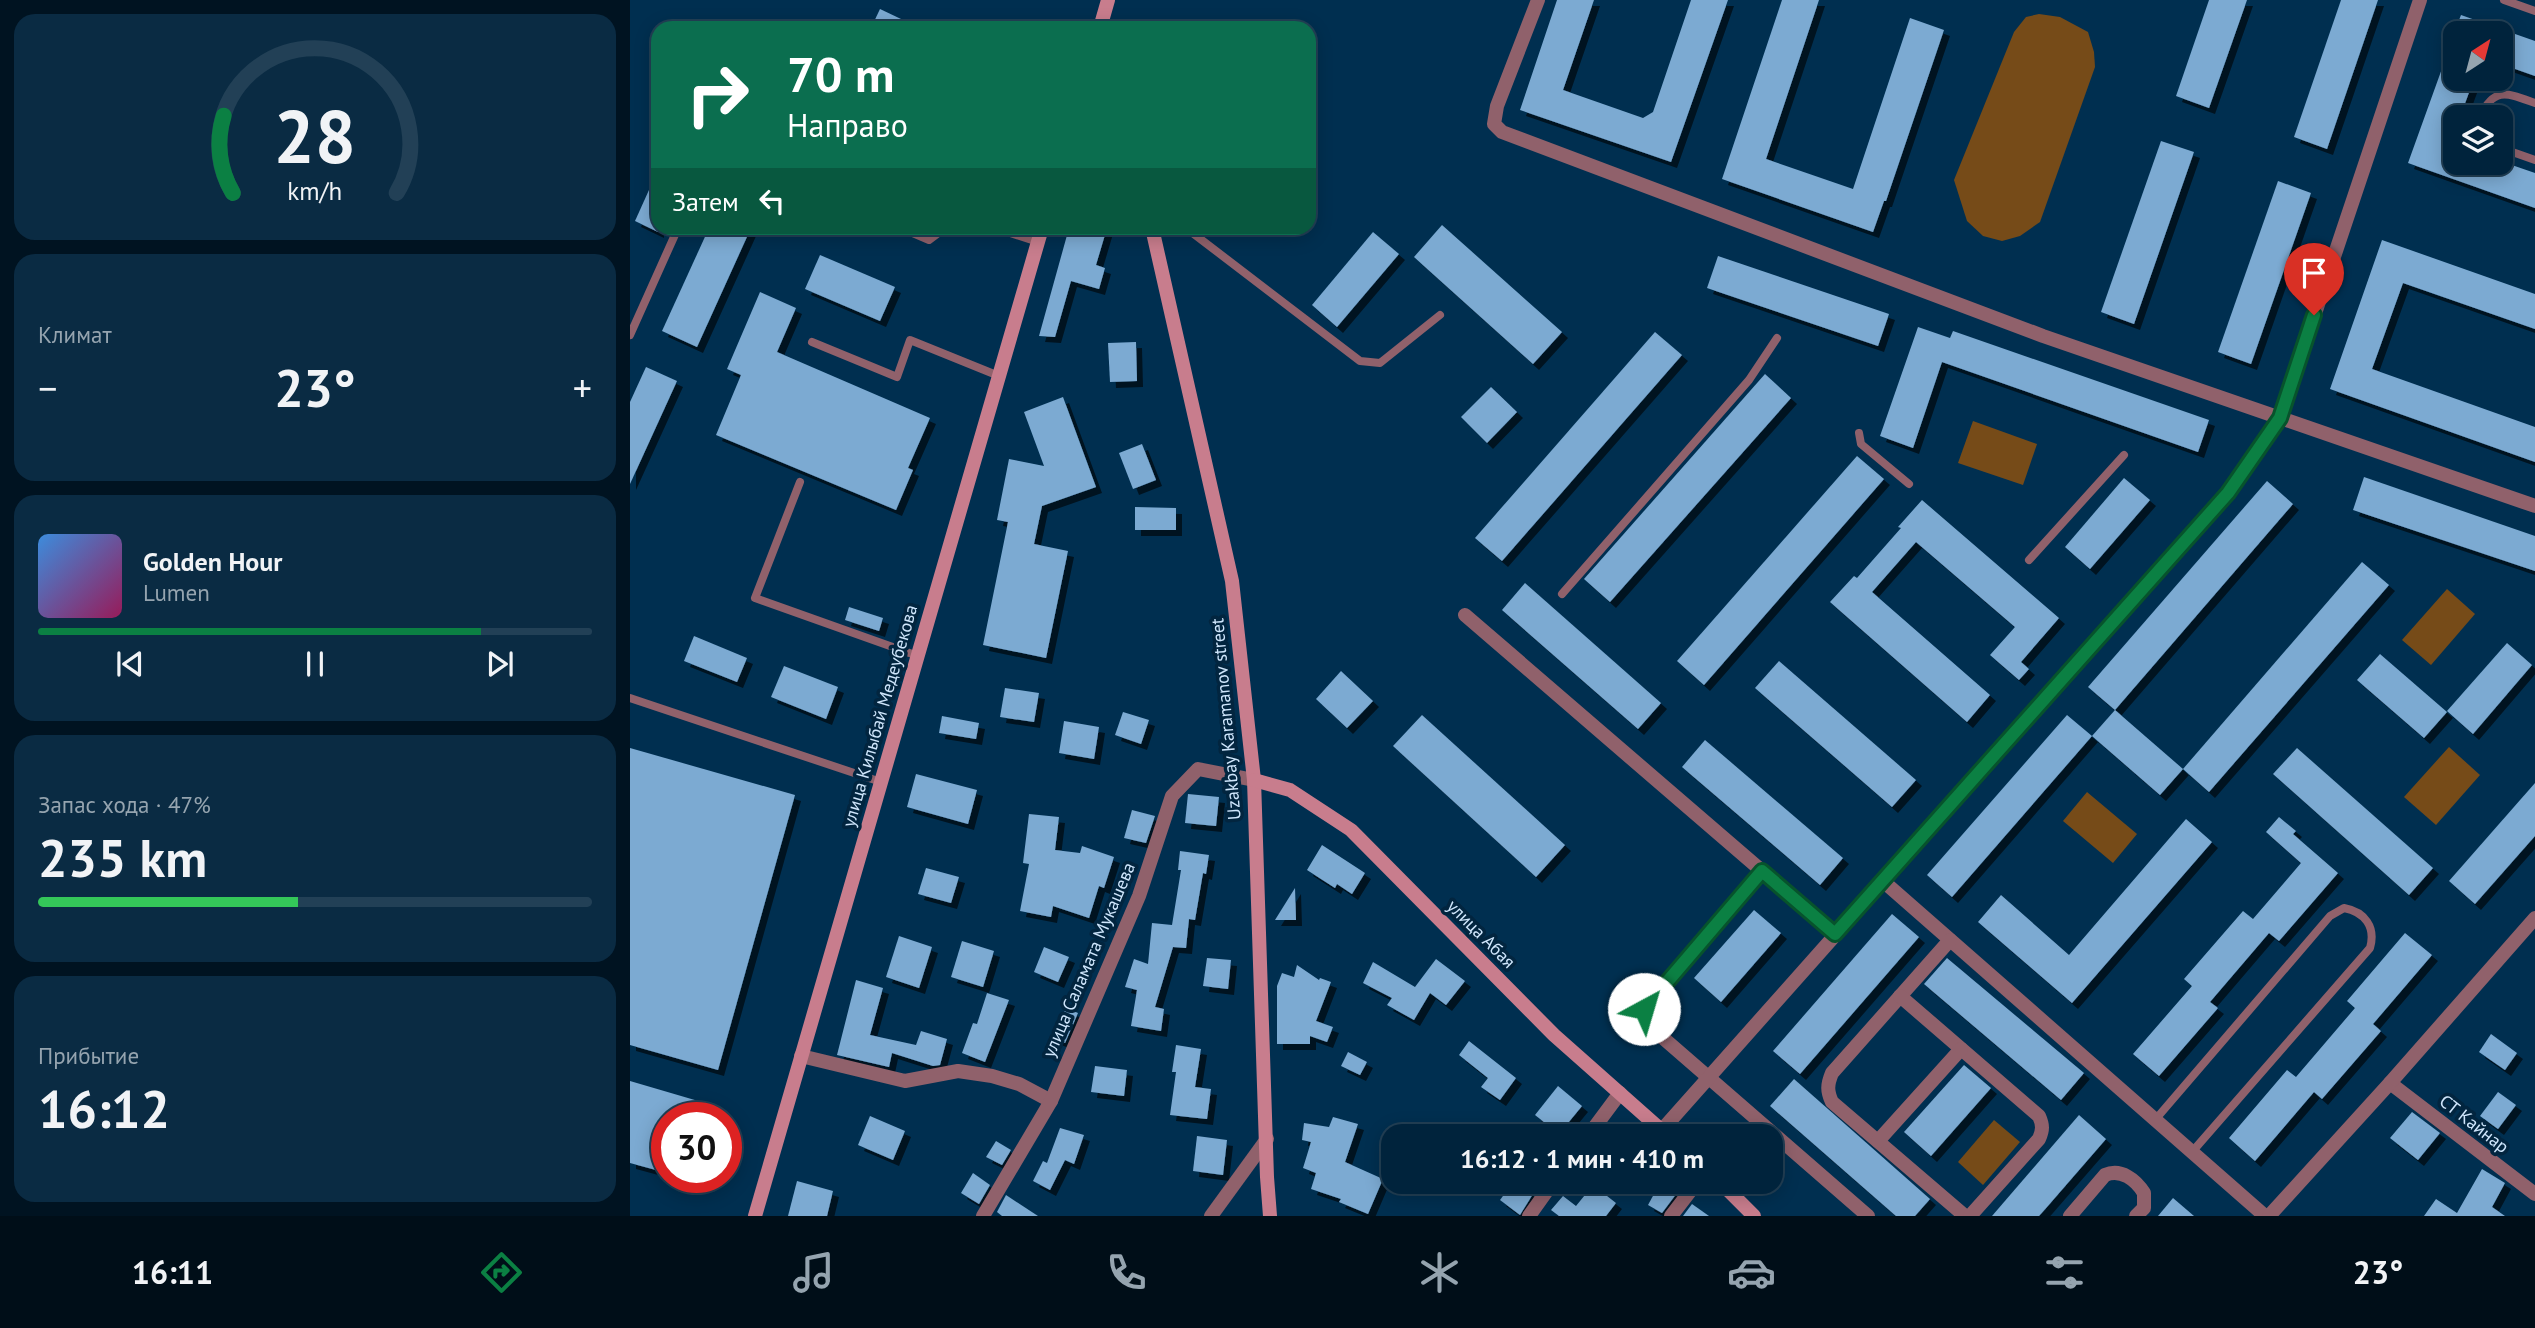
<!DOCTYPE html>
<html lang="ru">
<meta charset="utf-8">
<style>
:root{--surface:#00233c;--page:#0a2b43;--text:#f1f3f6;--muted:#95a4af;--line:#224056;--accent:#0b8043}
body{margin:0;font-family:"PT Sans",sans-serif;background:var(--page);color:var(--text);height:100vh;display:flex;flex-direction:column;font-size:26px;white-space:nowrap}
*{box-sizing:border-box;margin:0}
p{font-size:23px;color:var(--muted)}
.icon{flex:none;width:38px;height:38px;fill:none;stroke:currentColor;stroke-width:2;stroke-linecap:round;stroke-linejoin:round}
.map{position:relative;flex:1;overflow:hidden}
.drawer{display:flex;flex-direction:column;gap:14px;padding:14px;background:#001321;width:630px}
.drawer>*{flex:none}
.banner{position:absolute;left:21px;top:21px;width:665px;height:214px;border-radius:21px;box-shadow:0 4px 18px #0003,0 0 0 2px var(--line);background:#0b6e4f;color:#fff;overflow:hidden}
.needle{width:46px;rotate:36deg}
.controls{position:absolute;left:1813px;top:21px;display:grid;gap:14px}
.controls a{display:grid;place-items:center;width:70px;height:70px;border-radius:14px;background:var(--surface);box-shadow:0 4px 18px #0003,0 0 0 2px var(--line);font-size:35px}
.speed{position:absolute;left:21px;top:1102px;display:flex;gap:14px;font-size:35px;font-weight:700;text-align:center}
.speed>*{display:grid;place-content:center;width:91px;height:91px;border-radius:50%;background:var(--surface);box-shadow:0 4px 18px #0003,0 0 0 2px var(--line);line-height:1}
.speed .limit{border:10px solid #d22;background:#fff;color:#111}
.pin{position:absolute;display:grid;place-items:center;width:60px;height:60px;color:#fff;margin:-72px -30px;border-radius:50% 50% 50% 0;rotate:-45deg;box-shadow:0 0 7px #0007}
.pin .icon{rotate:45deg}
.me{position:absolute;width:77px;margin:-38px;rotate:39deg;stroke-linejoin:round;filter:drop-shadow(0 0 5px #0008)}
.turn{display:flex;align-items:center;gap:24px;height:147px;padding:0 21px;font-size:32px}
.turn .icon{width:91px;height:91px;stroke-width:2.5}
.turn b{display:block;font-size:49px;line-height:60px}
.then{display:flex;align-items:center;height:66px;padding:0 21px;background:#0003;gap:14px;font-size:26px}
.big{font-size:52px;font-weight:700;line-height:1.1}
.drawer .tile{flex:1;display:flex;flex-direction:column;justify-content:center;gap:10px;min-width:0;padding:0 24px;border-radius:21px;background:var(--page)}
.drawer .dial{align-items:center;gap:0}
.dial svg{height:182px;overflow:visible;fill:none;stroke:var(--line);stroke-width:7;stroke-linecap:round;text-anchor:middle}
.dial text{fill:var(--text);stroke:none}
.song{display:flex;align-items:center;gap:21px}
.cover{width:84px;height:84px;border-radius:10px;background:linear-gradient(135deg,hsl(210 70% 55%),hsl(330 70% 35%))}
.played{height:7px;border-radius:4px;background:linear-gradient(90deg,var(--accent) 80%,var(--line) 80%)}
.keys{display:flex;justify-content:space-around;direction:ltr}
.heat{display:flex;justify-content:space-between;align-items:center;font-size:38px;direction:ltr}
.charge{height:10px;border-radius:5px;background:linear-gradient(90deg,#34c759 47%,var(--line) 0)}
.trip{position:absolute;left:751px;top:1124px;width:402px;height:70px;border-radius:21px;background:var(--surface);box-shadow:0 4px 18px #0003,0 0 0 2px var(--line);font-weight:700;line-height:70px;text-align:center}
.tab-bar{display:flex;height:112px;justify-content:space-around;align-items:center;background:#000e18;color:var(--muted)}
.tab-bar .icon{width:49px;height:49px}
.tab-bar .on{color:var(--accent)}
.tab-bar b{font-size:32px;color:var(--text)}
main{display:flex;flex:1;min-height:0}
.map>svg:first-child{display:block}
.green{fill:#764b18}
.building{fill:#7caad2;filter:url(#shadow)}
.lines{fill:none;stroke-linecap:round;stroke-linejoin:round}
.lane{stroke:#90616b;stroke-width:8}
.street{stroke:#90616b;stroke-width:14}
.secondary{stroke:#c87d8d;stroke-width:14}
.route-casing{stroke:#07532c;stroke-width:18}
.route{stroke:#0b8043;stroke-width:12}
.labels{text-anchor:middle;stroke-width:7;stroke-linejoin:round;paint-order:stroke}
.street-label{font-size:18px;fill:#cfe6fc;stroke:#02253f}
</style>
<main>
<section class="drawer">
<div class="tile dial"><svg viewBox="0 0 100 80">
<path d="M14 69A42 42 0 1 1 86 69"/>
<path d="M14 69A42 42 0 0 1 10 35" stroke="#0b8043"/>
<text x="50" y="56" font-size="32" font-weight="700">28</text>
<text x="50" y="72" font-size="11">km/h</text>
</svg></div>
<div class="tile"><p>Климат</p>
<div class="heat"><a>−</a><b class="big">23°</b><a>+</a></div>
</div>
<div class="tile">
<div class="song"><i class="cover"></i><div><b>Golden Hour</b><p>Lumen</p></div></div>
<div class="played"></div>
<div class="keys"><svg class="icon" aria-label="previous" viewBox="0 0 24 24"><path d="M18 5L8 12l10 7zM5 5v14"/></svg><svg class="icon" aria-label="pause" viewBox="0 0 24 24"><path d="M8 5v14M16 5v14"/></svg><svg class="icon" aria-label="next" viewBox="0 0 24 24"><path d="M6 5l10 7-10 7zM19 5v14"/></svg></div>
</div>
<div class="tile"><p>Запас хода · 47%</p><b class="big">235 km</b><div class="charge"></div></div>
<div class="tile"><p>Прибытие</p><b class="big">16:12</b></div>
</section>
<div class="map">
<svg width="1905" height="1216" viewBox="0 0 1905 1216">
<defs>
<filter id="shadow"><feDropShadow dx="6" dy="6" stdDeviation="0" flood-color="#0009"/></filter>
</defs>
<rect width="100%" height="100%" fill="#002f50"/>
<!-- green -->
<g class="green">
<path d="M 1409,14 L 1430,17 L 1458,32 L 1464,52 L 1465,67 L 1410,222 L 1390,236 L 1372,241 L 1353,236 L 1337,221 L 1324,180 L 1384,32 L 1396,17 Z"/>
<path d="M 1343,421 L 1407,444 L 1393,485 L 1328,463 Z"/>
<path d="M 1817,589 L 1845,614 L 1801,665 L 1772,640 Z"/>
<path d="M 1819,747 L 1850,775 L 1806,825 L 1774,797 Z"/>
<path d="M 1457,792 L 1507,834 L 1483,863 L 1433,821 Z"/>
<path d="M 1364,1120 L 1390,1142 L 1353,1185 L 1328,1162 Z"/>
</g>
<!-- building -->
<g class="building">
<path d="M 927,0 L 964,0 L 933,90 L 1013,118 L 1023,112 L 1061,0 L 1098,0 L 1041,162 L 890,110 Z"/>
<path d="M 1152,0 L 1189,0 L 1136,159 L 1223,189 L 1280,18 L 1314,30 L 1256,201 L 1254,201 L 1243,232 L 1092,179 Z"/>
<path d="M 1579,0 L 1617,0 L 1579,108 L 1546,96 Z"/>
<path d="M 1711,0 L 1748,0 L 1697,149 L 1664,137 Z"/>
<path d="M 250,9 L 290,28 L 241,28 Z"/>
<path d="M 1831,15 L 1905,41 L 1905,76 L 1871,64 L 1871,33 L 1824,33 Z"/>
<path d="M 1823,38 L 1825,38 L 1825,79 L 1844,79 L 1830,117 L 1825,117 L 1825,132 L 1821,143 L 1825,145 L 1825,163 L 1876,163 L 1905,173 L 1905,208 L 1778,163 Z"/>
<path d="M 1531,141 L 1564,152 L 1504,324 L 1471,312 Z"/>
<path d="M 28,170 L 28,232 L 5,221 Z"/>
<path d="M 1648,181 L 1681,193 L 1621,364 L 1588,352 Z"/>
<path d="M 812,225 L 932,332 L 903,364 L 784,257 Z"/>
<path d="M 79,228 L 121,228 L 67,347 L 32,331 Z"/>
<path d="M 439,228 L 477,228 L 466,265 L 475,268 L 469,289 L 441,281 L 425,337 L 409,336 Z"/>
<path d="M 743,232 L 769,254 L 707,327 L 682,305 Z"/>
<path d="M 1752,240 L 1905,294 L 1905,329 L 1773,283 L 1742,369 L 1905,427 L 1905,462 L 1700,389 Z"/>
<path d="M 190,255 L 265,287 L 250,321 L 175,289 Z"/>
<path d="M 1088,256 L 1259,314 L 1248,346 L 1077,288 Z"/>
<path d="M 130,292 L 166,308 L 147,352 L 300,418 L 278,468 L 283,470 L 266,510 L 86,435 L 111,375 L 97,369 Z"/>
<path d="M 1288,327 L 1320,338 L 1323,331 L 1579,420 L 1568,452 L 1312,362 L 1283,448 L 1250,436 Z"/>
<path d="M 1025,332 L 1052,355 L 872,561 L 845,538 Z"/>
<path d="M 506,342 L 507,381 L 480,382 L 478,343 Z"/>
<path d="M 16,367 L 47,381 L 0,484 L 0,402 Z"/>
<path d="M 1135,374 L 1161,398 L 980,602 L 954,579 Z"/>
<path d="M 861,387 L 887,412 L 857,443 L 831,417 Z"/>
<path d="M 433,397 L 466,487 L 412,506 L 404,544 L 438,551 L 416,658 L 353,645 L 378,522 L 367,520 L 379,459 L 414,466 L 394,412 Z"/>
<path d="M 512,444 L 526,480 L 503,489 L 489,453 Z"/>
<path d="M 1227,456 L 1254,479 L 1074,685 L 1047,661 Z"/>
<path d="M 1734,477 L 1905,536 L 1905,571 L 1723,510 Z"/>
<path d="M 1494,478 L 1520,500 L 1460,569 L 1435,547 Z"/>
<path d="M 1637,481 L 1663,504 L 1485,710 L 1458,687 Z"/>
<path d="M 1292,500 L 1429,618 L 1391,662 L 1399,669 L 1389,680 L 1360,655 L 1385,627 L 1286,542 L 1242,592 L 1360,695 L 1337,722 L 1200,602 L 1224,576 L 1227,578 L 1271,528 L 1268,527 Z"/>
<path d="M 505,507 L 546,508 L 546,530 L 505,530 Z"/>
<path d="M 1732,562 L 1759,585 L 1579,792 L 1553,769 Z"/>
<path d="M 895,583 L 1031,703 L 1008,729 L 872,610 Z"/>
<path d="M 219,607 L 253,618 L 249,631 L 215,620 Z"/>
<path d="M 64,636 L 117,658 L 107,682 L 54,661 Z"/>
<path d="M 1877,643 L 1902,665 L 1843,734 L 1817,711 Z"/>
<path d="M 1750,654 L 1817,712 L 1794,738 L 1727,680 Z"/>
<path d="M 1149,661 L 1286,780 L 1262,807 L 1125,688 Z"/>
<path d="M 154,666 L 208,687 L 196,719 L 141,697 Z"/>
<path d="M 711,671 L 743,701 L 717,728 L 686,699 Z"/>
<path d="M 375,688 L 409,693 L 404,722 L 370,717 Z"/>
<path d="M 1485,710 L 1553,769 L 1530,795 L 1462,736 Z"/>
<path d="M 493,712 L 519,720 L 511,744 L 485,735 Z"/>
<path d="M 792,715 L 935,845 L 906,877 L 763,746 Z"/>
<path d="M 1437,715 L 1462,736 L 1322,897 L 1297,875 Z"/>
<path d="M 312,716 L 349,723 L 346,739 L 309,733 Z"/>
<path d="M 434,721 L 469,727 L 464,759 L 429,753 Z"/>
<path d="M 1075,740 L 1213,858 L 1190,885 L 1052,767 Z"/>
<path d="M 0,748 L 165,795 L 88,1070 L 0,1045 Z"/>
<path d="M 1667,748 L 1803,868 L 1779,895 L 1643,774 Z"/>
<path d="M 286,774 L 347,790 L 338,824 L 277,807 Z"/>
<path d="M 1905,783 L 1905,836 L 1845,904 L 1819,881 Z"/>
<path d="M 558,794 L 589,797 L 586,826 L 555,823 Z"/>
<path d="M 502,810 L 525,816 L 516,843 L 494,838 Z"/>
<path d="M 399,814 L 429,817 L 425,850 L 450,853 L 452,846 L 484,857 L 474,888 L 469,886 L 459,918 L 423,906 L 421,917 L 390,911 L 399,864 L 393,863 Z"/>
<path d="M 1649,817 L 1666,831 L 1663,834 L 1708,873 L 1649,941 L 1639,933 L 1580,1002 L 1588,1008 L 1529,1076 L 1503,1054 L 1562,986 L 1554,979 L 1613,911 L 1623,919 L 1671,863 L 1636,832 Z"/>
<path d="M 1556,819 L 1582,842 L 1442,1003 L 1348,922 L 1371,895 L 1439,955 Z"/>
<path d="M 692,845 L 735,873 L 722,894 L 707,884 L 705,888 L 677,870 Z"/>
<path d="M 550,851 L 579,855 L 576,874 L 573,873 L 565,920 L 559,919 L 556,948 L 543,947 L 525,1007 L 534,1009 L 531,1031 L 501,1026 L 507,990 L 495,987 L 504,959 L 518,964 L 522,923 L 542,925 L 551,870 L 548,870 Z"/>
<path d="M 296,868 L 329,877 L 321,903 L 288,894 Z"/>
<path d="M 665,888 L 666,920 L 645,920 Z"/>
<path d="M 1124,910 L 1151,933 L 1091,1002 L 1064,978 Z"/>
<path d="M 1262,914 L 1289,937 L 1170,1074 L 1143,1051 Z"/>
<path d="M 1775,933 L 1802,955 L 1743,1024 L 1751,1031 L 1692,1099 L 1684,1092 L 1625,1161 L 1599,1138 L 1657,1070 L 1666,1077 L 1725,1008 L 1717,1001 Z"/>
<path d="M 269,936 L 302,947 L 289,988 L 256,977 Z"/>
<path d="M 332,941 L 364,951 L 353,987 L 321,977 Z"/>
<path d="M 414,947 L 439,957 L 428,982 L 404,972 Z"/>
<path d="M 577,958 L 601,960 L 598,989 L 573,986 Z"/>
<path d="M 1317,958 L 1454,1073 L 1431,1100 L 1294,984 Z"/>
<path d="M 806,959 L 835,981 L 816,1005 L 800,993 L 784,1020 L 757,1005 L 762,998 L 733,983 L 743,962 L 785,987 Z"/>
<path d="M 667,965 L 689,980 L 690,978 L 701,982 L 686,1021 L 703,1027 L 697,1042 L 680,1036 L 680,1044 L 647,1044 L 647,986 L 652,973 L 664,977 Z"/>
<path d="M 226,980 L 253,988 L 240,1035 L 286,1045 L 291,1031 L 317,1039 L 310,1065 L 303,1066 L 262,1053 L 259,1067 L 207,1055 Z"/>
<path d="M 357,993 L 379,1000 L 355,1062 L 332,1053 L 343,1023 L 347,1024 Z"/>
<path d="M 436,1008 L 448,1013 L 435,1043 L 423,1038 Z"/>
<path d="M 1861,1034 L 1887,1053 L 1875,1070 L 1849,1052 Z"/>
<path d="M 839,1041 L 886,1078 L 870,1100 L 851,1087 L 858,1078 L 829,1055 Z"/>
<path d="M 546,1045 L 571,1049 L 565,1087 L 581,1089 L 577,1119 L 540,1115 L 546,1072 L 542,1072 Z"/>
<path d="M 718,1052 L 737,1062 L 730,1075 L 711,1066 Z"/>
<path d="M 1334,1065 L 1361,1088 L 1301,1156 L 1274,1132 Z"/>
<path d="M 465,1066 L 497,1070 L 494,1096 L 461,1092 Z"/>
<path d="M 1164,1079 L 1300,1199 L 1285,1216 L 1266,1216 L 1140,1106 Z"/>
<path d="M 0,1081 L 75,1103 L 71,1118 L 37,1118 L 37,1173 L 0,1163 Z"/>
<path d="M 928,1086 L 952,1106 L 929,1134 L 905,1115 Z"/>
<path d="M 1868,1092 L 1886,1105 L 1868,1129 L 1850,1116 Z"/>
<path d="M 1782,1112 L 1810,1133 L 1788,1160 L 1760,1138 Z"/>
<path d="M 1449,1115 L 1476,1139 L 1417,1207 L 1409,1216 L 1362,1216 Z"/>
<path d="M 240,1116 L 275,1131 L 263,1160 L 228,1145 Z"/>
<path d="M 703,1117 L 728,1124 L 715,1162 L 753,1179 L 738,1214 L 709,1202 L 711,1199 L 681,1189 L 686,1173 L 673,1168 L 681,1142 L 672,1140 L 674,1123 L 699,1127 Z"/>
<path d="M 430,1128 L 454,1135 L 444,1164 L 435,1160 L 420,1190 L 403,1181 L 413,1161 L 417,1163 Z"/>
<path d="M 567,1136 L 597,1140 L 593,1175 L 563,1171 Z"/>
<path d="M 366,1141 L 381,1150 L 372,1165 L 356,1157 Z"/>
<path d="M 1852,1169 L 1875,1183 L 1862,1207 L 1875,1216 L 1794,1216 L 1806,1199 L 1827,1213 Z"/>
<path d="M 343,1173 L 360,1185 L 349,1204 L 331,1193 Z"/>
<path d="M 167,1181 L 203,1191 L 197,1216 L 158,1216 Z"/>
<path d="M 884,1181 L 903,1194 L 890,1215 L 870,1200 Z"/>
<path d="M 1030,1183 L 1047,1193 L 1032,1213 L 1018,1205 Z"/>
<path d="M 963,1185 L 986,1203 L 976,1216 L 929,1216 L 921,1210 L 933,1196 L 946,1206 Z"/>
<path d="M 376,1195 L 408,1216 L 372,1216 L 367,1212 Z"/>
<path d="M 1543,1198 L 1564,1216 L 1528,1216 Z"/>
<path d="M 1062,1204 L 1079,1216 L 1053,1216 Z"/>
</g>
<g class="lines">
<!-- lane -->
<g class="lane">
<path d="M 1874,0 L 1905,11"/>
<path d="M 1850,117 C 1864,86 1877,93 1905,103"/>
<path d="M 1871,148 L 1905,160"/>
<path d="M 271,228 L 299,240 L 315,228"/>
<path d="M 365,228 L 408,242"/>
<path d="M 556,228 L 730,361 L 750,363 L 810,315"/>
<path d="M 0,335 L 48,228"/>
<path d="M 182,342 L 267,377 L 280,340 L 369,376"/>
<path d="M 1229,433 L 1231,444 L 1279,484"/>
<path d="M 170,482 L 125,598 L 288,656"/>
<path d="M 1399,560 L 1494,455"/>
<path d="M 932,594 L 1119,380 L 1147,338"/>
<path d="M 0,698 L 251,782"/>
<path d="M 1525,1120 L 1700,916 L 1714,908 C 1735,912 1746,927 1740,948 L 1562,1152"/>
</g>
<!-- street -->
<g class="street">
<path d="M 908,0 L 867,106 L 864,124 L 872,132 L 1413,336 L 1905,506"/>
<path d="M 835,615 L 1205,934"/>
<path d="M 1132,871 L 1019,1002 C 1014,1010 1013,1015 1017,1024 L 1238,1216"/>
<path d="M 1253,881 L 1635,1216"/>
<path d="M 1320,940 L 1202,1073 C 1197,1085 1197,1091 1202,1102 L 1335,1216"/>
<path d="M 1270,996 L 1409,1116 C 1413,1125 1413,1130 1409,1139 L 1340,1216"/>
<path d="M 171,1056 L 275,1081 L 328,1071 L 362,1076 L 389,1084 L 421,1101"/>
<path d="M 1760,1083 L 1905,1194"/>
<path d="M 1032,1130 L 1598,493 L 1650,418 L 1790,0"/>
<path d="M 958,1136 L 990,1093"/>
<path d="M 1248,1141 L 1331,1049"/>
<path d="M 353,1216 L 421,1101 L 509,896 L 542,796 L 568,769 L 624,780"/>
<path d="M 581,1216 L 637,1139"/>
<path d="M 899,1216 L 924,1181"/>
<path d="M 1041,1216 L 1068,1181"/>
<path d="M 1440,1216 L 1475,1175 C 1491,1168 1506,1180 1514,1193 L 1514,1208 L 1506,1216"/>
<path d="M 1639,1216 L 1760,1083 L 1905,918"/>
</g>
<!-- secondary -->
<g class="secondary">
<path d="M 470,28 L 478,0"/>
<path d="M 522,228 L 602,581 L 624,780 L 637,1177 L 640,1216"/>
<path d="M 624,780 L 660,790 L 721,830 L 924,1035 L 1038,1136"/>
<path d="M 1089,1181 L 1124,1216"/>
<path d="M 125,1216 L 412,228"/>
</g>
</g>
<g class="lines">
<defs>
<path id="route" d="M 1014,1009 L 1132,871 L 1205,934 L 1598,493 L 1650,418 L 1684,315"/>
</defs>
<!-- route casing -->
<use href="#route" class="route-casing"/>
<!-- route -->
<use href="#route" class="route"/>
</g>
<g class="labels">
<!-- street labels -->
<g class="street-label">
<text transform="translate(250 716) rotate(-74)" y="6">улица Килыбай Медеубекова</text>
<text transform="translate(596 719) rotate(-95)" y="6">Uzakbay Karamanov street</text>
<text transform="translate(851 934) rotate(45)" y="6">улица Абая</text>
<text transform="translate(459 960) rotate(-67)" y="6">улица Саламата Мукашева</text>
<text transform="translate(1844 1124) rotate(38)" y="6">СТ Кайнар</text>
</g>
</g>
</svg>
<div class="controls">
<a><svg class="needle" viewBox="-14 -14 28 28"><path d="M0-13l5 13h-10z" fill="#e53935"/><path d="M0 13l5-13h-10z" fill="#95a4af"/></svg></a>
<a><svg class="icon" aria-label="layers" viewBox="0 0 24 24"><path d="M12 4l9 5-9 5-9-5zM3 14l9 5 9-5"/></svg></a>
</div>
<div class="speed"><div class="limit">30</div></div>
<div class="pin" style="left:1684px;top:315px;background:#d93025"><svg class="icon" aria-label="arrive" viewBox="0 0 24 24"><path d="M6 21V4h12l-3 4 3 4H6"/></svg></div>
<svg class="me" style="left:1014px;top:1009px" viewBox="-20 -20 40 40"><circle r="19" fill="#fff"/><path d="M0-13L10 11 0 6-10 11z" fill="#0b8043"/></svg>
<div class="trip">16:12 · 1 мин · 410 m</div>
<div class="banner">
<div class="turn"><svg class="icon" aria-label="right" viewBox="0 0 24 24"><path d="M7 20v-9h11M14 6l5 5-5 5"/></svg><div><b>70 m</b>Направо</div></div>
<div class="then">Затем<svg class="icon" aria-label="left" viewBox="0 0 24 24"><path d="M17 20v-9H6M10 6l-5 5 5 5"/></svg></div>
</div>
</div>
</main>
<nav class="tab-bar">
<b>16:11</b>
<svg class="icon on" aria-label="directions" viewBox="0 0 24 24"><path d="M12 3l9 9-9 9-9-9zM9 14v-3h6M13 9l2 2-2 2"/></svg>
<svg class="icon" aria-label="music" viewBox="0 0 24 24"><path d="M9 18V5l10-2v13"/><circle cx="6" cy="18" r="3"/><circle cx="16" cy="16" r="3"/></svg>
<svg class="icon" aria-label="phone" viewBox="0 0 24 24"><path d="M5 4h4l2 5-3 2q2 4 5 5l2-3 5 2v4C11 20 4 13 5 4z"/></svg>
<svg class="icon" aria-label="climate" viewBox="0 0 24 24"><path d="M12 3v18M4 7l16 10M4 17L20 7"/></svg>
<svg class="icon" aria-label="car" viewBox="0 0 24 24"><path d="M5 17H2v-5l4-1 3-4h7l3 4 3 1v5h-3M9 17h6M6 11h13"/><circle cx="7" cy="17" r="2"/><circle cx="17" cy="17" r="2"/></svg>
<svg class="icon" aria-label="filters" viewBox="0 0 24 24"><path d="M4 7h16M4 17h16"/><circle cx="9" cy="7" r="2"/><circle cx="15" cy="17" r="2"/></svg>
<b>23°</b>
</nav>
